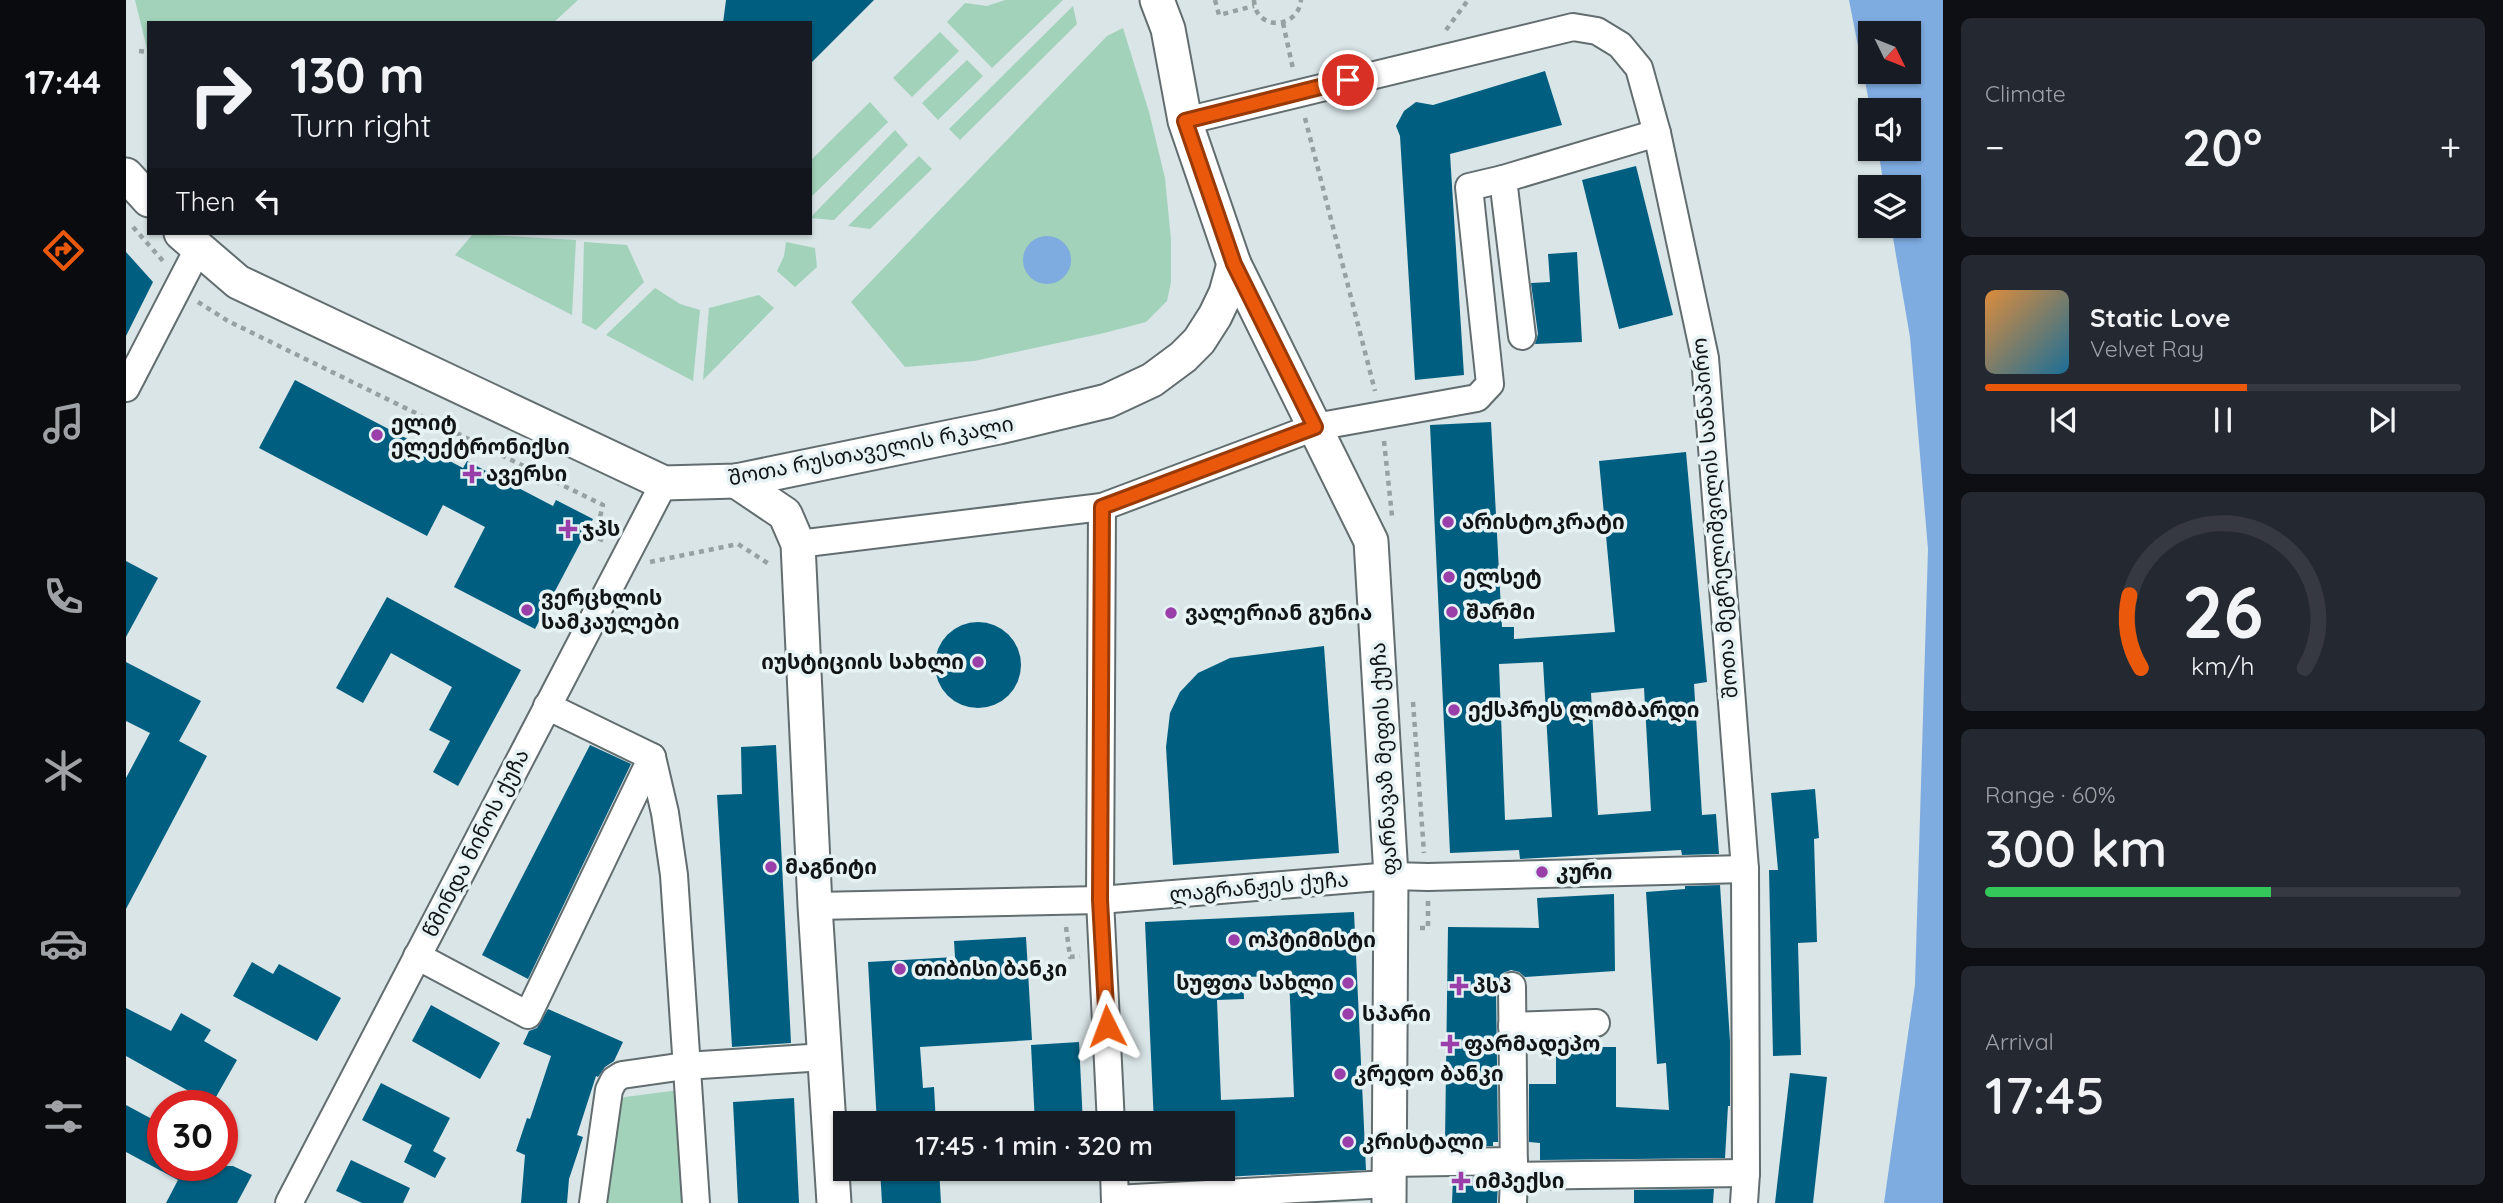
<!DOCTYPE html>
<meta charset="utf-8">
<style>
:root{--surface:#171b24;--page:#242831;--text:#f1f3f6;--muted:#9ea1a6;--line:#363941;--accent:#ea580c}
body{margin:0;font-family:Quicksand,"Noto Sans Georgian",sans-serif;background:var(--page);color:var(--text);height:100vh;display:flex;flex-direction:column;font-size:26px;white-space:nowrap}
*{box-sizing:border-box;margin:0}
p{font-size:23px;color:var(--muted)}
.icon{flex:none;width:38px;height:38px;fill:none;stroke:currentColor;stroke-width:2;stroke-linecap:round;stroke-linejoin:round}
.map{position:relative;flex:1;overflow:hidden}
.panel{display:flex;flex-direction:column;gap:18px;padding:18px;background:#0d0f14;width:560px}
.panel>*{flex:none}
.hud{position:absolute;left:21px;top:21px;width:665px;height:214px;border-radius:0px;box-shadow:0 2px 5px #0004;background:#171b24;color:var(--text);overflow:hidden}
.needle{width:46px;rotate:133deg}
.tools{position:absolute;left:1732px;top:21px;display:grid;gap:14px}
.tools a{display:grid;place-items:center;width:63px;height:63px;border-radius:0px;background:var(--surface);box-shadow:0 2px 5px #0004;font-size:35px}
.speed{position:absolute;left:21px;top:1090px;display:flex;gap:14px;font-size:35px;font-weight:700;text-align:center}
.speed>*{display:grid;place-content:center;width:91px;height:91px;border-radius:50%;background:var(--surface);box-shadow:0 2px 5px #0004;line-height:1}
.speed .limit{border:10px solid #d22;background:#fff;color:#111}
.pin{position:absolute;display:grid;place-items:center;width:60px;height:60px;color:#fff;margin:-30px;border:4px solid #fff;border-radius:50%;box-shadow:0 2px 7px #0007}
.me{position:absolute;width:77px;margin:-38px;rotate:357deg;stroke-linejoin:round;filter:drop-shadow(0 0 5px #0008)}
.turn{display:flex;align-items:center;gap:24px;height:147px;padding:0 28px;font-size:32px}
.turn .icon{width:91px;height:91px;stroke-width:2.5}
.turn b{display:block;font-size:49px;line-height:60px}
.then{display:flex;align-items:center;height:66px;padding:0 28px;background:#0003;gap:14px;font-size:26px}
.big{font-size:52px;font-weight:600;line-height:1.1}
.panel .card{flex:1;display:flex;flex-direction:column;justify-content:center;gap:10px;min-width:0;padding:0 24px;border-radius:10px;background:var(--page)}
.panel .dial{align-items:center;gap:0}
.dial svg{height:182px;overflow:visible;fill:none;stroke:var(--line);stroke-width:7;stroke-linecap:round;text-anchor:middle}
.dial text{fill:var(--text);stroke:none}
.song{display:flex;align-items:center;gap:21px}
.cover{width:84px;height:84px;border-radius:10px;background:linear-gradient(135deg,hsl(30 70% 55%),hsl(200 70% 35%))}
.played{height:7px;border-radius:4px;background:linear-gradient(90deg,var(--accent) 55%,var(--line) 55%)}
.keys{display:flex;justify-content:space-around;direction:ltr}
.heat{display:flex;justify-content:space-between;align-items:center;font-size:38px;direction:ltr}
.charge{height:10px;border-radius:5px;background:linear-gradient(90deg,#34c759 60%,var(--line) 0)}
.trip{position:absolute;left:707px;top:1111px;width:402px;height:70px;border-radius:0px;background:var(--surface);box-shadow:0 2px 5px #0004;font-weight:600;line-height:70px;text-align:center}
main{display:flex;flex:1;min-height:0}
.menu{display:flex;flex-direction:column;width:126px;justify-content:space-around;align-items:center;background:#090b0e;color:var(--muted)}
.menu .icon{width:49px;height:49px}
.menu .on{color:var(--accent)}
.menu b{font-size:32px;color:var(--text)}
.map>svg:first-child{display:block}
.green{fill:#a2d2ba}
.water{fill:#7eabe0;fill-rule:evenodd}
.building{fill:#005f80;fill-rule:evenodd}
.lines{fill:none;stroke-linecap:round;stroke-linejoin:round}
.minor-casing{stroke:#626d6f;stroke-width:30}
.major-casing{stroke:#626d6f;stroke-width:37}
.path{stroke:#97a1a2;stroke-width:4.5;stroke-dasharray:5 5;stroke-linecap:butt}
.minor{stroke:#fff;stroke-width:26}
.major{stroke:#fff;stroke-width:33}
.route-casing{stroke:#983908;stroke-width:18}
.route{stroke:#ea580c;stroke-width:12}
.poi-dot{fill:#9a3ea9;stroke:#e6f2f4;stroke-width:2.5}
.labels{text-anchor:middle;stroke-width:7;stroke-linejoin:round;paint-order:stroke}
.poi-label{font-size:21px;font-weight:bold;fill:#111516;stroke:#e6f2f4;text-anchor:start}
.street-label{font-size:21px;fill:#111516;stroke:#e6f2f4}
</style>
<main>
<nav class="menu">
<b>17:44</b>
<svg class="icon on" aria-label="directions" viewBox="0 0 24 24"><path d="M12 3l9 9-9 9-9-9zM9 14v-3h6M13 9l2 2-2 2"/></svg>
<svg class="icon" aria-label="music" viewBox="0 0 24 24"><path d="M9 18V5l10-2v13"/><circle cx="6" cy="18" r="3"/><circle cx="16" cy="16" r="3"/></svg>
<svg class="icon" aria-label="phone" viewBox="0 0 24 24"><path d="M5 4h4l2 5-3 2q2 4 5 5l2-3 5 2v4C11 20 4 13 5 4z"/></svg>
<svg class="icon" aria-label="climate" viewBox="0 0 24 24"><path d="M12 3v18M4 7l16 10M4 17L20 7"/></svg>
<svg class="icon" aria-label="car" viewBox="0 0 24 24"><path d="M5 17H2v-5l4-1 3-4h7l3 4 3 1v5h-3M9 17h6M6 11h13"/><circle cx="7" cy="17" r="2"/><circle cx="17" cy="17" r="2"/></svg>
<svg class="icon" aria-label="filters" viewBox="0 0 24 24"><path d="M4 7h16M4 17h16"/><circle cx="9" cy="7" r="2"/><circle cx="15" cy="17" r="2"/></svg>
</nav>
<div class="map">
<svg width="1817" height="1203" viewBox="0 0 1817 1203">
<rect width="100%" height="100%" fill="#d9e5e7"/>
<!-- green -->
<g class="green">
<path d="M 9,0 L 452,0 L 427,23 L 23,23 L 23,57 Z"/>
<path d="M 879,0 L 937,0 L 866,68 L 821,22 L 839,3 L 861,6 Z"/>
<path d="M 947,6 L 951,24 L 834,140 L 823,129 Z"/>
<path d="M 997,28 L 1023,112 L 1039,178 L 1045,240 L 1045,282 L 1041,301 L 1020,322 L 978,333 L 848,361 L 779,367 L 725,302 L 981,36 Z"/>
<path d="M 814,32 L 833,51 L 786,97 L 767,78 Z"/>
<path d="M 841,60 L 857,76 L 812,120 L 796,103 Z"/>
<path d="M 744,102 L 762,122 L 684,198 L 684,161 Z"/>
<path d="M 769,130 L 782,145 L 708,220 L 684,218 Z"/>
<path d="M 793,156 L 806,169 L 744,229 L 722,226 Z"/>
<path d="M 347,234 L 450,240 L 446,315 L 329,255 Z"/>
<path d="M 458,242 L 501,245 L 518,282 L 470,330 L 456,323 Z"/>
<path d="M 660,242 L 689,248 L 691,267 L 669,287 L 651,271 L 658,256 Z"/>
<path d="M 529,288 L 554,304 L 574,310 L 567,381 L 480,335 Z"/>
<path d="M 633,295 L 648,308 L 577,380 L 583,308 Z"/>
<path d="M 553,1090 L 560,1203 L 474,1203 L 491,1102 L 499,1097 Z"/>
</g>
<!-- water -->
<g class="water">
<path d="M 1723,0 L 1817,0 L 1817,1203 L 1758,1203 L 1789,985 L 1802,549 L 1784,337 L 1765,226 L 1783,226 L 1783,187 L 1758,187 L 1752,149 L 1783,149 L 1783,110 L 1745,112 ZM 1745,33 L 1783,33 L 1783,72 L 1745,72 Z"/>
<circle cx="921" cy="260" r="24"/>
</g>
<!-- building -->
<g class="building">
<path d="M 600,0 L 748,0 L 684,64 L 684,23 L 597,23 Z"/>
<path d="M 1419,71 L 1436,125 L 1324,154 L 1338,375 L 1289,380 L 1274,136 L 1270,126 L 1278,111 L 1290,102 L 1307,105 Z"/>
<path d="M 1510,166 L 1547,315 L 1493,329 L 1456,180 Z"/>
<path d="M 0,252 L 27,282 L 0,336 Z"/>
<path d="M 1451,252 L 1456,342 L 1409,344 L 1412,334 L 1405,283 L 1424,282 L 1422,254 Z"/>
<path d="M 169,380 L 337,468 L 341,461 L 427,506 L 430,500 L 467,519 L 409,629 L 328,587 L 359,527 L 317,505 L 301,536 L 133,448 Z"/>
<path d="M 1365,422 L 1376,627 L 1388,627 L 1388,639 L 1489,632 L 1473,461 L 1560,452 L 1581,682 L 1568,684 L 1576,815 L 1590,814 L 1593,854 L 1556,855 L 1555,850 L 1394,859 L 1393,850 L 1324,853 L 1304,425 ZM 1417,662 L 1426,817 L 1379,820 L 1373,664 ZM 1518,688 L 1525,811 L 1472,815 L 1465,693 Z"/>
<path d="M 0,561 L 32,578 L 0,637 Z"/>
<path d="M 261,597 L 395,670 L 332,786 L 307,772 L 324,741 L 303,730 L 326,687 L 265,653 L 237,703 L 210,688 Z"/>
<circle cx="852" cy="665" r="43"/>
<path d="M 1198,646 L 1213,853 L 1047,865 L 1040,747 L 1044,713 L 1054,692 L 1072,673 L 1104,658 Z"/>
<path d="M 0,662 L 75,701 L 53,741 L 81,756 L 0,909 L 0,778 L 24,733 L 0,721 Z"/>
<path d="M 464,745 L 505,764 L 402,979 L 356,955 Z"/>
<path d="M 650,745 L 665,1043 L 606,1047 L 591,795 L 616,794 L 615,747 Z"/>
<path d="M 1689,789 L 1693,838 L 1688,839 L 1691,942 L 1672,943 L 1675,1055 L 1647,1056 L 1643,870 L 1652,870 L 1645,793 Z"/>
<path d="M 1594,885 L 1604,1041 L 1604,1106 L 1602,1106 L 1599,1158 L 1414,1160 L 1414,1143 L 1403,1142 L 1403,1084 L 1430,1084 L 1430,1047 L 1490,1047 L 1490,1107 L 1543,1110 L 1540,1063 L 1531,1064 L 1520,892 L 1559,889 L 1559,886 Z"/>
<path d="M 1488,894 L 1489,971 L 1399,977 L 1393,972 L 1385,970 L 1377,973 L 1373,978 L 1370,986 L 1372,1142 L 1367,1142 L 1367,1146 L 1328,1146 L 1328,1142 L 1319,1142 L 1322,927 L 1413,928 L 1411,898 Z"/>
<path d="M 1228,912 L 1240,1170 L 1097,1177 L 1097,1124 L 1028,1124 L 1019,922 ZM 1163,976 L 1168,1097 L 1095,1100 L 1091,1000 L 1118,999 L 1117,977 Z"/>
<path d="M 900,937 L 906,1040 L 794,1047 L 797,1088 L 808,1087 L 810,1124 L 751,1124 L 742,962 L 829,957 L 828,941 Z"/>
<path d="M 126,962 L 147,974 L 153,964 L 215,998 L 191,1041 L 107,996 Z"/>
<path d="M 305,1005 L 374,1043 L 354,1079 L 286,1041 Z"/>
<path d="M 0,1008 L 45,1031 L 55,1013 L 85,1030 L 78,1041 L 111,1060 L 86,1104 L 0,1056 Z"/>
<path d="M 422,1009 L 497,1042 L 488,1061 L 479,1067 L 472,1077 L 470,1076 L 451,1135 L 457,1137 L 443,1179 L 441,1203 L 395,1203 L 399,1155 L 390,1151 L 401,1118 L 404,1119 L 425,1056 L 397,1044 L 403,1031 L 411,1028 Z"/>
<path d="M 953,1042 L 957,1124 L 909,1124 L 905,1045 Z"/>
<path d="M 1664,1073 L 1701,1077 L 1687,1203 L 1649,1203 Z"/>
<path d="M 255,1083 L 324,1118 L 307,1151 L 320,1158 L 309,1178 L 278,1162 L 286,1145 L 236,1120 Z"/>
<path d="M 668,1098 L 673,1203 L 612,1203 L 607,1102 Z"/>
<path d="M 0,1105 L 37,1125 L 37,1166 L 107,1166 L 126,1175 L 111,1203 L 40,1203 L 52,1180 L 0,1152 Z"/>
<path d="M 225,1160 L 284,1188 L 277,1203 L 236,1203 L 210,1191 Z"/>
<path d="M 754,1169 L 813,1169 L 815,1203 L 756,1203 Z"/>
<path d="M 1366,1177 L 1366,1183 L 1372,1183 L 1371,1203 L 1326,1203 L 1327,1178 Z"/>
<path d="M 1588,1189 L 1587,1203 L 1508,1203 L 1508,1190 Z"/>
</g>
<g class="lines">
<defs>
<g id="minor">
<path d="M 1059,121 L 1447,27 L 1471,31 L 1494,45 L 1513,68 L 1531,133 L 1579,358 L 1619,869 L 1620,1173 L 1618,1203"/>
<path d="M 1396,336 L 1377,179 L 1531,133"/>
<path d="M 0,388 L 72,249"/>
<path d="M 976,507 L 974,900 L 985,1124"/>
<path d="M 672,544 L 976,507 L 1189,427 L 1351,398 L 1364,384 L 1343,187 L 1377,179"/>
<path d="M 526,757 L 539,813 L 548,875 L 570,1203"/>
<path d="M 689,906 L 974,900 L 1265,876 L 1302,877 L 1619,869"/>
<path d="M 291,956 L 402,1015 L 526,757 L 421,706"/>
<path d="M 1386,986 L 1388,1176 L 1620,1173"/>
<path d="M 1386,1026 L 1470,1023"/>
<path d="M 1263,1163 L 1388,1161"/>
<path d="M 988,1169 L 989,1203"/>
<path d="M 989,1199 L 1263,1184"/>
<path d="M 163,1203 L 538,483"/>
<path d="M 467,1203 L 483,1090 L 488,1080 L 496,1075 L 559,1066 L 699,1057"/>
<path d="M 1387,1203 L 1388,1176"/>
</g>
<g id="major">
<path d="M 1031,0 L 1042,29 L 1059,121 L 1108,264 L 1245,541 L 1265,876 L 1263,1203"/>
<path d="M 0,175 L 23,200"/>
<path d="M 55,233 L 112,282 L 538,483 L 610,481 L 873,427 L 981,401 L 1026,380 L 1057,357 L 1073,341 L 1089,316 L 1100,293 L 1108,264"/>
<path d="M 610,481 L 659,514 L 672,544 L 689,906 L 708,1203"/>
</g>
</defs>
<!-- minor casing -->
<use href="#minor" class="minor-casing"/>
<!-- major casing -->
<use href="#major" class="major-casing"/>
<!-- path -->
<g class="path">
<path d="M 1089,0 L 1093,15 L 1128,6"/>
<path d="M 1128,0 C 1129,31 1172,30 1175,0"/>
<path d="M 1157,23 L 1167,69"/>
<path d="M 1320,30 L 1342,0"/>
<path d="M 13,51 L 23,52"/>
<path d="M 1179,118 L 1249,391"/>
<path d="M 7,227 L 37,261"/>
<path d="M 72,302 L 102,321 L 477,505 L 469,537 L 481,542"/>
<path d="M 1258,441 L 1266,516"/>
<path d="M 524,562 L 612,544 L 643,564"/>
<path d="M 1287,702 L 1298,853"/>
<path d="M 940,927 L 944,957 L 954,956"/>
<path d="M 1294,928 L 1302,928 L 1302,900"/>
</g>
<!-- minor -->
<use href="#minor" class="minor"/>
<!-- major -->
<use href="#major" class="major"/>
</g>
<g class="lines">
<defs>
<path id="route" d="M 981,1026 L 974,900 L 976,507 L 1189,427 L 1108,264 L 1059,121 L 1222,80"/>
</defs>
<!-- route casing -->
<use href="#route" class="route-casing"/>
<!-- route -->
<use href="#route" class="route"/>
</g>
<!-- markers -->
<g class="poi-dot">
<circle cx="251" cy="435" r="7"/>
<path d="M342.5 463.5h7v7h7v7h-7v7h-7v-7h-7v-7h7z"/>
<circle cx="1322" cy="522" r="7"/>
<path d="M438.5 518.5h7v7h7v7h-7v7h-7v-7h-7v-7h7z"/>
<circle cx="1323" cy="577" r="7"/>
<circle cx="401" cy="610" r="7"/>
<circle cx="1326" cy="612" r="7"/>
<circle cx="1045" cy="613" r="7"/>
<circle cx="852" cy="662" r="7"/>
<circle cx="1328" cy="710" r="7"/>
<circle cx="645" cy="867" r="7"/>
<circle cx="1416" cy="872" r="7"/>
<circle cx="1108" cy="940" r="7"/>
<circle cx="774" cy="969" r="7"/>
<circle cx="1222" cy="983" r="7"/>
<path d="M1329.5 975.5h7v7h7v7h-7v7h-7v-7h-7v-7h7z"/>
<circle cx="1222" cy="1014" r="7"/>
<path d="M1320.5 1033.5h7v7h7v7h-7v7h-7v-7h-7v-7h7z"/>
<circle cx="1214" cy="1074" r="7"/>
<circle cx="1222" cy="1142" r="7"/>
<path d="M1331.5 1170.5h7v7h7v7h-7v7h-7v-7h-7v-7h7z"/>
</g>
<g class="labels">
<!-- poi labels -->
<g class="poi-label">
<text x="265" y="430">ელიტ<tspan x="265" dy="24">ელექტრონიქსი</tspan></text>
<text x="360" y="481">ავერსი</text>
<text x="1336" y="529">არისტოკრატი</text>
<text x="456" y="536">ჯპს</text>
<text x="1337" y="584">ელსეტ</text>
<text x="415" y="605">ვერცხლის<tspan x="415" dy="24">სამკაულები</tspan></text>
<text x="1340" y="619">შარმი</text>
<text x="1059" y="620">ვალერიან გუნია</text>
<text x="838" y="669" text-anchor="end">იუსტიციის სახლი</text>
<text x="1342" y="717">ექსპრეს ლომბარდი</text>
<text x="659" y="874">მაგნიტი</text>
<text x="1430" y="879">კური</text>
<text x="1122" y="947">ოპტიმისტი</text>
<text x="788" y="976">თიბისი ბანკი</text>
<text x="1208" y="990" text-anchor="end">სუფთა სახლი</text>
<text x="1347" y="993">პსპ</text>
<text x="1236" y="1021">სპარი</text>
<text x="1338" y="1051">ფარმადეპო</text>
<text x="1228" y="1081">კრედო ბანკი</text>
<text x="1236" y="1149">კრისტალი</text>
<text x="1349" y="1188">იმპექსი</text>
</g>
<!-- street labels -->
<g class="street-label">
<text transform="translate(745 451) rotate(-11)" y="7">შოთა რუსთაველის რკალი</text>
<text transform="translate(1589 518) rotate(-95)" y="7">შოთა მეგრელიშვილის სანაპირო</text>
<text transform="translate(1258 759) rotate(-93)" y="7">ფარნავაზ მეფის ქუჩა</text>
<text transform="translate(350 843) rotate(-63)" y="7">წმინდა ნინოს ქუჩა</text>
<text transform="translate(1133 887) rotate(-5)" y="7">ლაგრანჟეს ქუჩა</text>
</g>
</g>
</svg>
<div class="tools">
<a><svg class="needle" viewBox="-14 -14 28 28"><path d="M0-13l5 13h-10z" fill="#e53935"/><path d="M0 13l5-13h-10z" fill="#9ea1a6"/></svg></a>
<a><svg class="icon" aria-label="sound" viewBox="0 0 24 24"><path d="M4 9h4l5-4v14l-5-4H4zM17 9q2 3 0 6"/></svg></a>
<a><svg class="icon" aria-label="layers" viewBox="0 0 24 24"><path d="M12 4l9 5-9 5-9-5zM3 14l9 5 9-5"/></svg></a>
</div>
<div class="speed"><div class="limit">30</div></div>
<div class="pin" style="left:1222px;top:80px;background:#d93025"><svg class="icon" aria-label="arrive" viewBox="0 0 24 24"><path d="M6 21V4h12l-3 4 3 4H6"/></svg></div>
<svg class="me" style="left:981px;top:1026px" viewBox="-20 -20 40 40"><path d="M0-17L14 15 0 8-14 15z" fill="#ea580c" stroke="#fff" stroke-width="4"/></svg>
<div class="trip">17:45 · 1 min · 320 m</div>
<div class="hud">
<div class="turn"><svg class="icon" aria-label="right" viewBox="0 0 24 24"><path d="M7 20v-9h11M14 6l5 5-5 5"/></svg><div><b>130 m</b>Turn right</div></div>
<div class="then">Then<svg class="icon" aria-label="left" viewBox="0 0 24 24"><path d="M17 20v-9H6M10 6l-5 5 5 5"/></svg></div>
</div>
</div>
<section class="panel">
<div class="card"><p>Climate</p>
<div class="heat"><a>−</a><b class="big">20°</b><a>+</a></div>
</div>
<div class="card">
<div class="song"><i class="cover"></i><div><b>Static Love</b><p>Velvet Ray</p></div></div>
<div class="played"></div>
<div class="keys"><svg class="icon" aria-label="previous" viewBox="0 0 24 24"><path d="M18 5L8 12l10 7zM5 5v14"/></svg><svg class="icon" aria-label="pause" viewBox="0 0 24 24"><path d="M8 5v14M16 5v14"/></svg><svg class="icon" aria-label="next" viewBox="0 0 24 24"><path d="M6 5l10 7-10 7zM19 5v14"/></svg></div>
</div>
<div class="card dial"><svg viewBox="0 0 100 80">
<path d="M14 69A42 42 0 1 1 86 69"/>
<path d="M14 69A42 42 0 0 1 9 37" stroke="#ea580c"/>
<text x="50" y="56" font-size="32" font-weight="700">26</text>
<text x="50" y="72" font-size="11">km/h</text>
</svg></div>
<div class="card"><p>Range · 60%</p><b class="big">300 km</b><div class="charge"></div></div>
<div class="card"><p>Arrival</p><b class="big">17:45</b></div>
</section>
</main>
